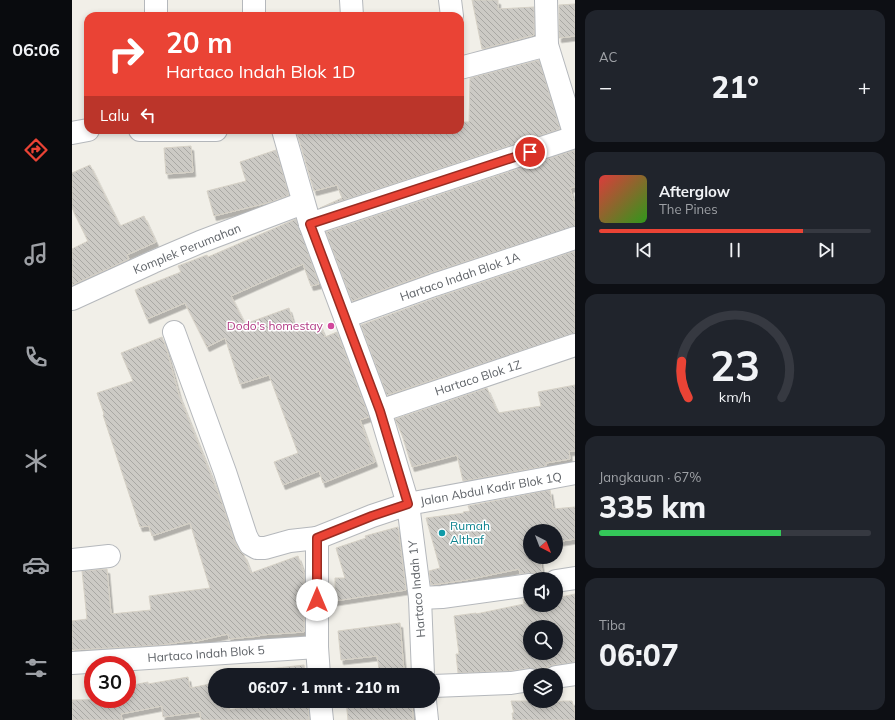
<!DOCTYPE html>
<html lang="id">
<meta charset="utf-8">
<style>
:root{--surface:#171b24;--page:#20242c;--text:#f1f3f6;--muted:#9ea1a6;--line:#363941;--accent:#ea4335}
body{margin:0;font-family:Mulish,sans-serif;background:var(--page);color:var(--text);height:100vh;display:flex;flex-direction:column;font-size:15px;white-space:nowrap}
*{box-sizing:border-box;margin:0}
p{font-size:13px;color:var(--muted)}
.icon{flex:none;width:22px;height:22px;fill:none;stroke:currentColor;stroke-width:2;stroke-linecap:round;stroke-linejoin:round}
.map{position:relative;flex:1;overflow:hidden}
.panel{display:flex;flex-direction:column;gap:10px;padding:10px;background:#0d0f14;width:320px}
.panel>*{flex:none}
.banner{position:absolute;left:12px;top:12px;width:380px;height:122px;border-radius:12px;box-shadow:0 2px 6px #0003;background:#ea4335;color:#fff;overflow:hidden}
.needle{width:26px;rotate:138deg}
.tools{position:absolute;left:451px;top:524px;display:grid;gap:8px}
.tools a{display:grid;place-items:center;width:40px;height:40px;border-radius:50%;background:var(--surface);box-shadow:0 2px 6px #0003;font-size:20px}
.speed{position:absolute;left:12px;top:656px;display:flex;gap:8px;font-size:20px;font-weight:700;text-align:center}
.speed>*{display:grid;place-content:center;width:52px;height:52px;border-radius:50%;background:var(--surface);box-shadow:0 2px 6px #0003;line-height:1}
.speed .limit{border:6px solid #d22;background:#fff;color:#111}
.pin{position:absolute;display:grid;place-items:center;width:34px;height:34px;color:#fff;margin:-17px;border:2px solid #fff;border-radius:50%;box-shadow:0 1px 4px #0007}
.me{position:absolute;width:44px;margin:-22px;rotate:0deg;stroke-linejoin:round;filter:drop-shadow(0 0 3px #0008)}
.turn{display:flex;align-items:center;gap:14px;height:84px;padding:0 16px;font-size:18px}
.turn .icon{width:52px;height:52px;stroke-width:2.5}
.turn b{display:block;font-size:28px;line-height:34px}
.then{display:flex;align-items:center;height:38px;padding:0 16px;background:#0003;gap:8px;font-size:15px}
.big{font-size:30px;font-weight:800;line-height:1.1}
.panel .card{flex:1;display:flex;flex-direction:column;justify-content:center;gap:6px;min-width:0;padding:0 14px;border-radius:12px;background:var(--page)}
.panel .dial{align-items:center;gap:0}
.dial svg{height:104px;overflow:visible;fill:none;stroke:var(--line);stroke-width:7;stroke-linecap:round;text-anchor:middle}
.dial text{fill:var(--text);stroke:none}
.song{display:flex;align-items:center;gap:12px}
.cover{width:48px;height:48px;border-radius:6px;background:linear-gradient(135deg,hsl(0 70% 55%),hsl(110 70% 35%))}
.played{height:4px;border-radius:2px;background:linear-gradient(90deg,var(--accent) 75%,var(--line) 75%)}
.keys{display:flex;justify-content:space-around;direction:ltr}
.heat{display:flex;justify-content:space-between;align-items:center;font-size:22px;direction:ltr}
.charge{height:6px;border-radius:3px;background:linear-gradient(90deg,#34c759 67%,var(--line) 0)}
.trip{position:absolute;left:136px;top:668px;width:232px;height:40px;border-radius:20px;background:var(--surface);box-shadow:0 2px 6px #0003;font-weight:800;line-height:40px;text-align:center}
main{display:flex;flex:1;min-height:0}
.tabs{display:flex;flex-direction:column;width:72px;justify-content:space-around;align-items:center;background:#090b0e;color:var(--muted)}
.tabs .icon{width:28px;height:28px}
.tabs .selected{color:var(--accent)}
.tabs b{font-size:18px;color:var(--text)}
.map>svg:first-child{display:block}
.building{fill:url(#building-back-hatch);stroke:#d6d1c6;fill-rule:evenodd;filter:url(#shadow)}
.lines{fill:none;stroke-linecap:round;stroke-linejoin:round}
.street-casing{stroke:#b5b8bc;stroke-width:24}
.street{stroke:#fff;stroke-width:22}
.route-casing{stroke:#982c22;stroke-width:10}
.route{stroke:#ea4335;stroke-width:7}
.hotel-dot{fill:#d1479c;stroke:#fff;stroke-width:1.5}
.culture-dot{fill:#0f9aa8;stroke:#fff;stroke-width:1.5}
.labels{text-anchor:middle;stroke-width:3;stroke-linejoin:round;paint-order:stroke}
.street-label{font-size:12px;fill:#5f6368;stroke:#fff}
.hotel-label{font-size:12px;fill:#b23c85;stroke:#fff;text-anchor:end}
.culture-label{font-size:12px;fill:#0d838f;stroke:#fff;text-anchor:start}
</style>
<main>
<nav class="tabs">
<b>06:06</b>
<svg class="icon selected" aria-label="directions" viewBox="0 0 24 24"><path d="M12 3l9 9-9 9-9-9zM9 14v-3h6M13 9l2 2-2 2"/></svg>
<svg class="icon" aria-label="music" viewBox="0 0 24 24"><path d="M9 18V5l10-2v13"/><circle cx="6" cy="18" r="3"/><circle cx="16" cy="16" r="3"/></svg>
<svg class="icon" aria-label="phone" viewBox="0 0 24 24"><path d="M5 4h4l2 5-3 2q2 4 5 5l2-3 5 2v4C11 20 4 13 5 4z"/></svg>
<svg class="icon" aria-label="climate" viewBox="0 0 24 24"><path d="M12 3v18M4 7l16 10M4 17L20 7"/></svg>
<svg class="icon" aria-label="car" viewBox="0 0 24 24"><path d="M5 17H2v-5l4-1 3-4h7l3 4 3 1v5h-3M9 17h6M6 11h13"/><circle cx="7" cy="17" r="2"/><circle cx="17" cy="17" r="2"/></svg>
<svg class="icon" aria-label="filters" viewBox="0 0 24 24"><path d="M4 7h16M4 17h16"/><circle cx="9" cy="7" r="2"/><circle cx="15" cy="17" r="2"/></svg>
</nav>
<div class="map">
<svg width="503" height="720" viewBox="0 0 503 720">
<defs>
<pattern id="building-back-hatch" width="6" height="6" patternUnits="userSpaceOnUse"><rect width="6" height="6" fill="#cccac5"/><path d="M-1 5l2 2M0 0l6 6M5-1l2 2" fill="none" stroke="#a9a8a4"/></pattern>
<filter id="shadow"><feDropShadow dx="2.5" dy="4.5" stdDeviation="0" flood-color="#0004"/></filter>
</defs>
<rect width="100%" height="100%" fill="#f1efe8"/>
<!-- building -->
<g class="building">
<path d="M 400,0 L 426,0 L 426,9 L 462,7 L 462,35 L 410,49 Z"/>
<path d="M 503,4 L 503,36 L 487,38 L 487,5 Z"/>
<path d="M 467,60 L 488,129 L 248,208 L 270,198 L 265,185 L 242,191 L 225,133 L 234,130 L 388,130 L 388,122 L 397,122 L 398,78 Z"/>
<path d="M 119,146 L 121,172 L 94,174 L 92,148 Z"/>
<path d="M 204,150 L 217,195 L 199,202 L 142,216 L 135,191 L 174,181 L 168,162 Z"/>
<path d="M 503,150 L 503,187 L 498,188 L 503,207 L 503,226 L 358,273 L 280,301 L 254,232 Z"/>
<path d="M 18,165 L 48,226 L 72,216 L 84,242 L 55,255 L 57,259 L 0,285 L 0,249 L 16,241 L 0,208 L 0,173 Z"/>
<path d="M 224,219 L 247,284 L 239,286 L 231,264 L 159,296 L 173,324 L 217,308 L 224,332 L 247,323 L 253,337 L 265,332 L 297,417 L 288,420 L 303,462 L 251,483 L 247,471 L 211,485 L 202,462 L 226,453 L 197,375 L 168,384 L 153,338 L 135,347 L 113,303 L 75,319 L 63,290 L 109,272 L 106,266 L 135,255 L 136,257 Z"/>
<path d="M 503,251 L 503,333 L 315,395 L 289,325 L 366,297 Z"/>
<path d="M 90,337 L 95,351 L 107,395 L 150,503 L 162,540 L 167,550 L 172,555 L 179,573 L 226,556 L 232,573 L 232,632 L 188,635 L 188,636 L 157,639 L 156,634 L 121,642 L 121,640 L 90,645 L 0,650 L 0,621 L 15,619 L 10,571 L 35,569 L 39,614 L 79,610 L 77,596 L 138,588 L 118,523 L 80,536 L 77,526 L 68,527 L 31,415 L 32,414 L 25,393 L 61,381 L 49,353 Z"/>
<path d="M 503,385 L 503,451 L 497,451 L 498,459 L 474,463 L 474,466 L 391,481 L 385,455 L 340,467 L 330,435 L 323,419 L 415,388 L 426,413 L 469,406 L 466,392 Z"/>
<path d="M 478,490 L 481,509 L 503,507 L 503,539 L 484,542 L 484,531 L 458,531 L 458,557 L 468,557 L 471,579 L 469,579 L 462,573 L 448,574 L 447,569 L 394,580 L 359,585 L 357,571 L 368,568 L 354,518 L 392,513 L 391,512 L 398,511 L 396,506 Z"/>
<path d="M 326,527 L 334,590 L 263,601 L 263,578 L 273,578 L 264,548 L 294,538 L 293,536 Z"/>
<path d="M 503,594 L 503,662 L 482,665 L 465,670 L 456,668 L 438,671 L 386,673 L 384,654 L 387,654 L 382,616 L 404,613 L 404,614 L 452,604 L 451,599 L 458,598 L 458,605 L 484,605 L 484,598 ZM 458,627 L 484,627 L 484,653 L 458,653 Z"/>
<path d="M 328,623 L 332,671 L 336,670 L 337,675 L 308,675 L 305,656 L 269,660 L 266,631 Z"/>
<path d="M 232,665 L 233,675 L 197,675 L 196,669 Z"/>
<path d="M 116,677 L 118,688 L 143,683 L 143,701 L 154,701 L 156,710 L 199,703 L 199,701 L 236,701 L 237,720 L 129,720 L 128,712 L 91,717 L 90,706 L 49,714 L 50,720 L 0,720 L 0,700 L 59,699 L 56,686 L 76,682 L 76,684 Z"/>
<path d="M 274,701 L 340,701 L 341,720 L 276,720 Z"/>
<path d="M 439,701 L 472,701 L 473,705 L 491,701 L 500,701 L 503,713 L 503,720 L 441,720 L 440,713 L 442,713 Z"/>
</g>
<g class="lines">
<defs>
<g id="street">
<path d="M 84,0 L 84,16"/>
<path d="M 182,0 L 182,16"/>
<path d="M 279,0 L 280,16"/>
<path d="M 378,0 L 380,16"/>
<path d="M 474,0 L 475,45 L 503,136"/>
<path d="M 388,68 L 475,45"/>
<path d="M 68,130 L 144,130"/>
<path d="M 211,130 L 238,224 L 308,411 L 336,504 L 348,598 L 351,675"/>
<path d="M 0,133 L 16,130"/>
<path d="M 238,224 L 503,137"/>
<path d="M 0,299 L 81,262 L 128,242 L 231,203"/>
<path d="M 273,317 L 362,285 L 503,238"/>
<path d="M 102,332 L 153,472 L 174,536 L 178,544 L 185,548 L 193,548 L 218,541 L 245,538"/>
<path d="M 308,411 L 503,345"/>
<path d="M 0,560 L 37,556"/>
<path d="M 484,581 L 503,578"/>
<path d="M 348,598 L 370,597 L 458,585"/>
<path d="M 0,663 L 245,647"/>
<path d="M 247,675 L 245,647 L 245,538 L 300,516 L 336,504 L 503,473"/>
<path d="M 484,677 L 503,674"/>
<path d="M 361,686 L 439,683 L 458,680"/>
<path d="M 248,701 L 250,720"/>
<path d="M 353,701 L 355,720"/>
</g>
</defs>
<!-- street casing -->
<use href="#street" class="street-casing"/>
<!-- street -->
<use href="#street" class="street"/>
</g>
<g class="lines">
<defs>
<path id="route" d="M 245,600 L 245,538 L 300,516 L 336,504 L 308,411 L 238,224 L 458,152"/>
</defs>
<!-- route casing -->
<use href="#route" class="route-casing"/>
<!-- route -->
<use href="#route" class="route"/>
</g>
<!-- markers -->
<circle class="hotel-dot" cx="259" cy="326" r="4"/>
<circle class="culture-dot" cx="370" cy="533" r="4"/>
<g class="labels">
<!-- street labels -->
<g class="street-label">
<text transform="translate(115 249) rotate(-22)" y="4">Komplek Perumahan</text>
<text transform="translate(388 277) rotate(-19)" y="4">Hartaco Indah Blok 1A</text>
<text transform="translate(406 378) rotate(-18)" y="4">Hartaco Blok 1Z</text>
<text transform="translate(419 489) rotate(-10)" y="4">Jalan Abdul Kadir Blok 1Q</text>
<text transform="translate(345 589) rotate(-95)" y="4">Hartaco Indah 1Y</text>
<text transform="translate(134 654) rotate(-4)" y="4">Hartaco Indah Blok 5</text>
</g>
<!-- hotel labels -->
<g class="hotel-label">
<text x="251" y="330">Dodo's homestay</text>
</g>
<!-- culture labels -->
<g class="culture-label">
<text x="378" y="530">Rumah<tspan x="378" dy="14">Althaf</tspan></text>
</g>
</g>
</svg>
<div class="tools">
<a><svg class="needle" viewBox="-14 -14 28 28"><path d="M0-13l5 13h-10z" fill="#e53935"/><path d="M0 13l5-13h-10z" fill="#9ea1a6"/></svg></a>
<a><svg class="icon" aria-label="sound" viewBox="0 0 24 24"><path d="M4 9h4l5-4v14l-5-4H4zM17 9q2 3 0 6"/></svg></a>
<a><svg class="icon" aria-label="search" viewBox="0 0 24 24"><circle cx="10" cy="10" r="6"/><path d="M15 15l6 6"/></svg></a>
<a><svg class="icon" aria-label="layers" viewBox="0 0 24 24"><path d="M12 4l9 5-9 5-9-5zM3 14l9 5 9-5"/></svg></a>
</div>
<div class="speed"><div class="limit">30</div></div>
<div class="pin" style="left:458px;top:152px;background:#d93025"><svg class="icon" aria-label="arrive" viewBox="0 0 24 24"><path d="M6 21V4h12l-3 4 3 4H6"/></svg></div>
<svg class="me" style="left:245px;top:600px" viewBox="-20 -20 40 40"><circle r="19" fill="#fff"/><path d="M0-13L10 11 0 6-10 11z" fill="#ea4335"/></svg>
<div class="trip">06:07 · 1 mnt · 210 m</div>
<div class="banner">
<div class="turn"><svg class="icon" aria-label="right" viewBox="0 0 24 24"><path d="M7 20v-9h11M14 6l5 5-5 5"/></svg><div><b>20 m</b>Hartaco Indah Blok 1D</div></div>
<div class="then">Lalu<svg class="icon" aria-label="left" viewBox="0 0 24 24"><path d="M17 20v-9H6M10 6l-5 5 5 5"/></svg></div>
</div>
</div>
<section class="panel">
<div class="card"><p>AC</p>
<div class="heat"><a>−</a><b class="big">21°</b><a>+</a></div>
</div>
<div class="card">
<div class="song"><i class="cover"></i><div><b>Afterglow</b><p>The Pines</p></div></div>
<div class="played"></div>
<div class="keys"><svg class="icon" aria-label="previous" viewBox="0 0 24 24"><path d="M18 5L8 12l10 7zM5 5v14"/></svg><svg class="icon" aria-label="pause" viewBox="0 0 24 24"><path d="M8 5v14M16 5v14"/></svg><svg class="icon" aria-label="next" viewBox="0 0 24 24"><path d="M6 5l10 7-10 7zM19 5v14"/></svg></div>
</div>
<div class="card dial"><svg viewBox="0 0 100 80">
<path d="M14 69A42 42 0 1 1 86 69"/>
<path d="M14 69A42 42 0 0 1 9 41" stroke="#ea4335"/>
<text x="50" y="56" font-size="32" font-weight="700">23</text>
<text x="50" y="72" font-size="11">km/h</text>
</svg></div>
<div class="card"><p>Jangkauan · 67%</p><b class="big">335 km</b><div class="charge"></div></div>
<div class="card"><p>Tiba</p><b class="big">06:07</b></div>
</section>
</main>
